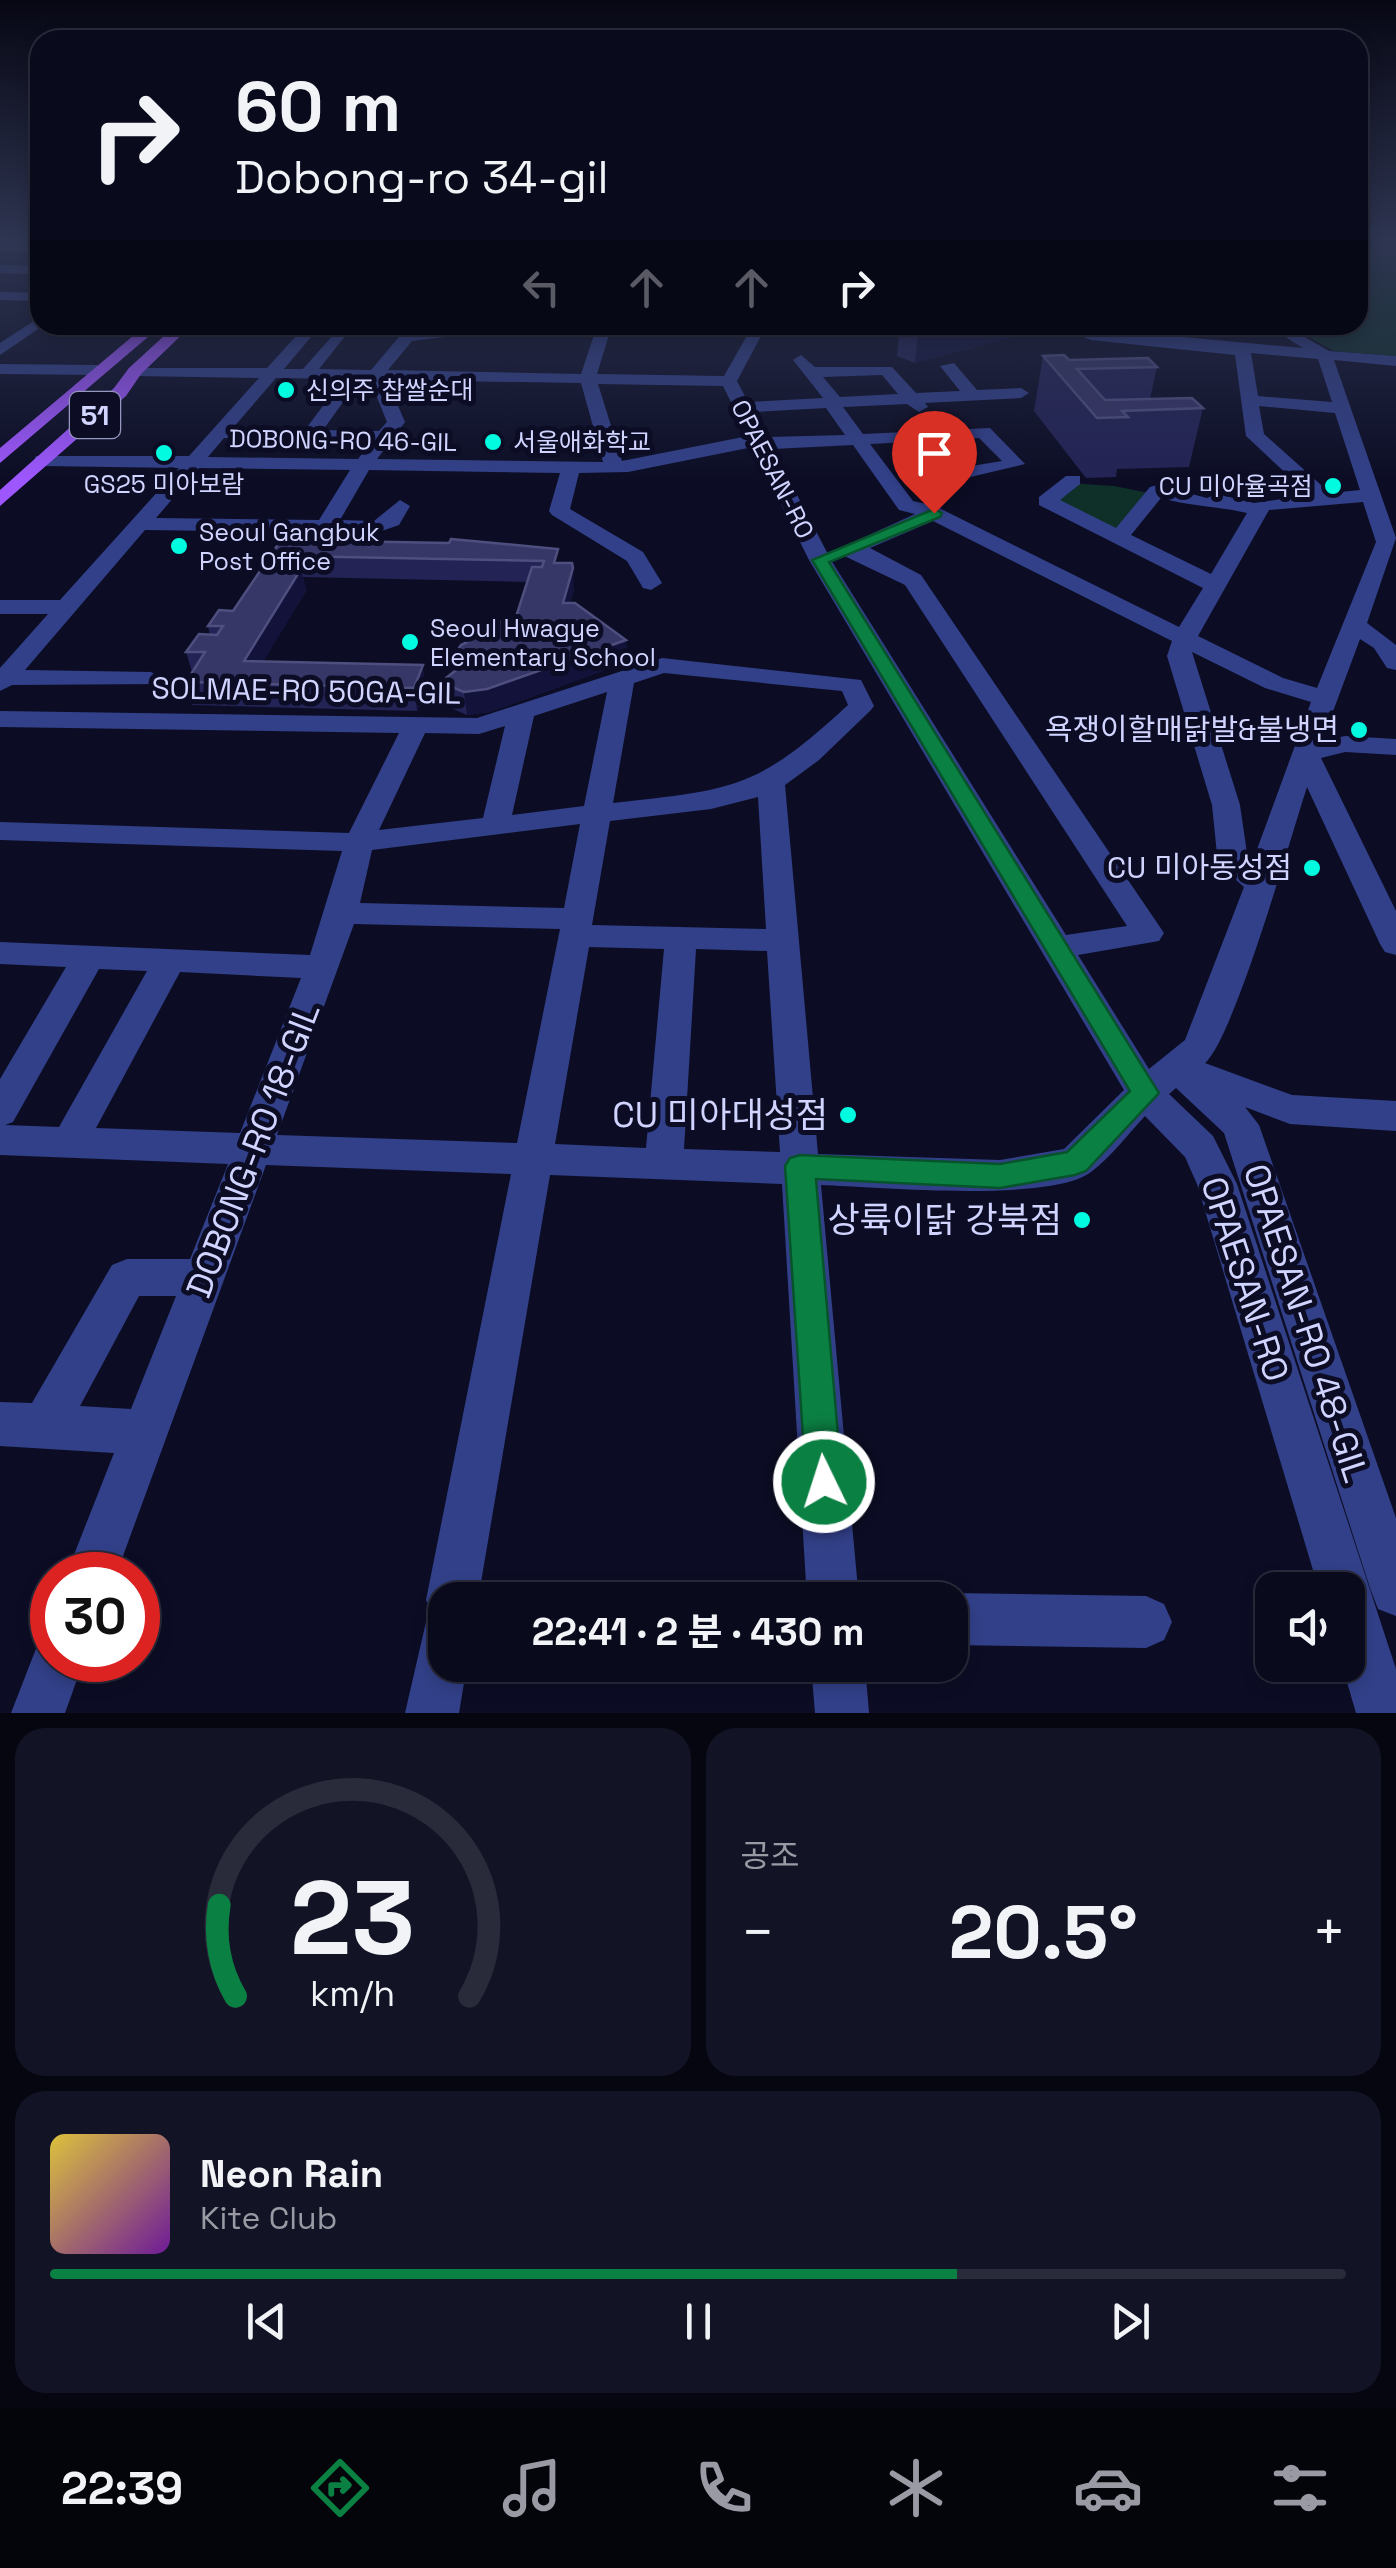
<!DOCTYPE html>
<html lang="ko">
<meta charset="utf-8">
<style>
:root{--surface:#090a1c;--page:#121325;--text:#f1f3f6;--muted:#999aa3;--line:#292b3b;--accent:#0b8043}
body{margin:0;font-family:"Space Grotesk","Noto Sans KR",sans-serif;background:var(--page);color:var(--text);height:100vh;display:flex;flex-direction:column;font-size:38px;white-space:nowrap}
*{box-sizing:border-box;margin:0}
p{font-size:32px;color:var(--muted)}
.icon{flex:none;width:55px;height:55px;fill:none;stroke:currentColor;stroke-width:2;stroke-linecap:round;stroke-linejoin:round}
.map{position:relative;height:1713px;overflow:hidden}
.side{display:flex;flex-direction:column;gap:15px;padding:15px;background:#05060f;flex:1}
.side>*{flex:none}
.banner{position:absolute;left:30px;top:30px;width:1338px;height:305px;border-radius:30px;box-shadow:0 5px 15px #0003,0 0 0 2px var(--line);background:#090a1c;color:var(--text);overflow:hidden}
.buttons{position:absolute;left:1255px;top:1572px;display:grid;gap:20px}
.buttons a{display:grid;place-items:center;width:110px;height:110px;border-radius:20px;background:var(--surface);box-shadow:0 5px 15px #0003,0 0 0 2px var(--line);font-size:50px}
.speed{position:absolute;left:30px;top:1552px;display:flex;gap:20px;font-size:50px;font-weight:700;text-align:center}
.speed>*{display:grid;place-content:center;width:130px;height:130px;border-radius:50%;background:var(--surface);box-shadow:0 5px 15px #0003,0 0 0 2px var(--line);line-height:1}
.speed .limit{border:15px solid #d22;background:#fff;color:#111}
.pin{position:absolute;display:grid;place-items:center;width:85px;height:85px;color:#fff;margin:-102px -42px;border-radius:50% 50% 50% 0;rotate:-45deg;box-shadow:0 0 10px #0007}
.pin .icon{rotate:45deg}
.me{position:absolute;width:110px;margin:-55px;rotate:356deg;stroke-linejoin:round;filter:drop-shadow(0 0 8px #0008)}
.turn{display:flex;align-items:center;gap:35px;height:210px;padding:0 40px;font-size:45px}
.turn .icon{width:130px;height:130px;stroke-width:2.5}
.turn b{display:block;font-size:70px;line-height:85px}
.lanes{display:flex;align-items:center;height:95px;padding:0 40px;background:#0003;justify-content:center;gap:50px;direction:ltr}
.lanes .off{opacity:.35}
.big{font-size:75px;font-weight:700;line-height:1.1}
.side .card{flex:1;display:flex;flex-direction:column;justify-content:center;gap:15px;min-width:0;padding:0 35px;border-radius:30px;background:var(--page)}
.side .dial{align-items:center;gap:0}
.dial svg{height:260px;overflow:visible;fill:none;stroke:var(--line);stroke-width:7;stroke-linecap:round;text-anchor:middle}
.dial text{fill:var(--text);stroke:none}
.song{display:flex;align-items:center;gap:30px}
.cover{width:120px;height:120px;border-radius:15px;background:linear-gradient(135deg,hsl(50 70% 55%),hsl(280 70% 35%))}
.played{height:10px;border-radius:5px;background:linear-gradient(90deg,var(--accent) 70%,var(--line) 70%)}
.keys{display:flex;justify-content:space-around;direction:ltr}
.heat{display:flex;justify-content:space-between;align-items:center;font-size:55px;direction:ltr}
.side .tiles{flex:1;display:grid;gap:15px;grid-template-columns:1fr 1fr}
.card:last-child{grid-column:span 2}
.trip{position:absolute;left:428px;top:1582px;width:540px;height:100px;border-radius:30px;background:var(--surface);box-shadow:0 5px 15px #0003,0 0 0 2px var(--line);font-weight:700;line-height:100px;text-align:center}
.tab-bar{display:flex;height:160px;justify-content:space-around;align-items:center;background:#04040b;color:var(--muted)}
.tab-bar .icon{width:70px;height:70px}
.tab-bar .selected{color:var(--accent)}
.tab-bar b{font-size:45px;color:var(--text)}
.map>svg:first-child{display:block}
.green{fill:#0e3028}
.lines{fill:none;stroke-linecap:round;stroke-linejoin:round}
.minor{fill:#324089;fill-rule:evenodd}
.major{fill:#9e57ff;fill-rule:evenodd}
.wall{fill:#232355}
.shaded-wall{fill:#12123a}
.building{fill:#363667;stroke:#4e4f7f;stroke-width:2.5}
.route{fill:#0b8043;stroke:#07532c;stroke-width:2.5}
.poi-dot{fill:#00fbe1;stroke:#0c0d25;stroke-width:4}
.labels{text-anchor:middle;stroke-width:10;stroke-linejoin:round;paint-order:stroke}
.far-poi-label{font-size:25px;fill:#d0d4ff;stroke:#0c0d25;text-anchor:start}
.far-street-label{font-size:25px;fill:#d0d4ff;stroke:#0c0d25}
.shield{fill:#0c0d25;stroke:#9598be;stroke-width:2.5}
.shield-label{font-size:28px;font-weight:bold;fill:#d0d4ff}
.street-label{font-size:30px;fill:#d0d4ff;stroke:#0c0d25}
.poi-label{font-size:30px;fill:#d0d4ff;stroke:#0c0d25;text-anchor:end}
.near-poi-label{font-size:35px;fill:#d0d4ff;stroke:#0c0d25;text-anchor:end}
.near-street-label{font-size:35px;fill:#d0d4ff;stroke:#0c0d25}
</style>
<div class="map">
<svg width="1396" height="1713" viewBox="0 0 1396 1713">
<rect width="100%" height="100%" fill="#0c0d25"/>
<!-- green -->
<g class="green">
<path d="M 1358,240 L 1396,240 L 1396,356 L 1334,351 L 1287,325 L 1358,325 Z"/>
<path d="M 1069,483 L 1114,486 L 1154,494 L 1119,537 L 1047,501 Z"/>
</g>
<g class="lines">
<!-- minor -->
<g class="minor">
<path d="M 0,243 L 40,244 L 40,252 L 0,251 Z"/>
<path d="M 0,265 L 40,266 L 40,274 L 0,273 Z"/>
<path d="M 0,292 L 40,293 L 40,301 L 0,300 Z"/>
<path d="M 40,317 L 40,325 L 44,325 L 0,355 L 0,343 Z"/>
<path d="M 306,325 L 321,325 L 284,369 L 303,369 L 342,325 L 350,330 L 319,369 L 371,370 L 409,325 L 424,325 L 420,331 L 471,325 L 612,325 L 597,374 L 724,376 L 753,325 L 767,325 L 737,381 L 748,402 L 823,398 L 793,360 L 801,355 L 815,367 L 892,367 L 916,393 L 960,391 L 940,366 L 954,363 L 977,390 L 1021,388 L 1029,393 L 1021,398 L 925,403 L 928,407 L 919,412 L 907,404 L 843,407 L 863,434 L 990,428 L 1025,464 L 966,478 L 959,476 L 959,468 L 1002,461 L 979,438 L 870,444 L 913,501 L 935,506 L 1179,627 L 1203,588 L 1039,505 L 1039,497 L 1066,476 L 1080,476 L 1080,484 L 1060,500 L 1116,528 L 1150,487 L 1157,485 L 1207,498 L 1217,494 L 1254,503 L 1309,495 L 1246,436 L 1235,355 L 1091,340 L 1054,325 L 1303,348 L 1266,325 L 1284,325 L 1329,351 L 1396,356 L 1396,366 L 1334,360 L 1396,538 L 1367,623 L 1396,645 L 1396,670 L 1387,668 L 1374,648 L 1360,639 L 1322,741 L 1345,736 L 1396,739 L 1396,755 L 1345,752 L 1321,758 L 1396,911 L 1396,955 L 1385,952 L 1380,944 L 1307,787 C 1291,836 1234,1038 1205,1063 L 1292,1095 L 1396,1101 L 1396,1131 L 1290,1124 L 1245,1107 L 1259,1125 L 1396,1518 L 1396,1616 L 1378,1609 L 1371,1591 L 1224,1133 L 1176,1088 L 1169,1094 L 1213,1136 L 1237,1184 L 1396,1669 L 1396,1713 L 1356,1713 L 1342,1665 L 1348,1665 L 1348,1590 L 1319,1590 L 1197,1184 L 1185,1157 L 1145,1116 C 1128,1134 1111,1157 1091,1172 C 1050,1203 876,1187 821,1185 L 859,1600 L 807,1600 L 782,1184 L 550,1175 L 478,1600 L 445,1600 L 445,1665 L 467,1665 L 459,1713 L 405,1713 L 426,1622 L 436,1619 L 426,1600 L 511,1174 L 266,1165 L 116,1575 L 66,1575 L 114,1453 L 0,1446 L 0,1402 L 32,1403 L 112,1265 L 127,1259 L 190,1259 L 228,1164 L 0,1155 L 0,1079 L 66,967 L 0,964 L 0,942 L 310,955 L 342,851 L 0,840 L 0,822 L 349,833 L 399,733 L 0,727 L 0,711 L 477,718 L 662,658 L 861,680 L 874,706 L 870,711 L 819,760 L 785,785 L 818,1154 L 1000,1160 L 1064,1149 L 1124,1090 L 809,560 L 753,447 L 628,472 L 579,473 L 570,509 L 643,552 L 662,583 L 651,590 L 643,588 L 627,561 L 552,515 L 549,511 L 560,473 L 369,470 L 340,520 L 374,521 L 400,500 L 410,506 L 399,525 L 376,533 L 145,530 L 25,670 L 151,672 L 163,679 L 160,684 L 12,685 L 0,691 L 0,668 L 48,614 L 0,614 L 0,600 L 60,600 L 179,468 L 43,466 L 34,460 L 36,456 L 189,456 L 259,378 L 135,376 L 127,371 L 129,368 L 267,368 ZM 501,330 L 595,332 L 581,374 L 388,370 L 412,341 ZM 1251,353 L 1318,359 L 1332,402 L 1258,396 ZM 882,375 L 898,394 L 840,397 L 823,377 ZM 276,378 L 343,379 L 305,430 L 233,428 ZM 359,380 L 370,380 L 387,422 L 379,431 L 323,430 ZM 387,380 L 581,383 L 603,462 L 377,459 L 405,422 ZM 598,384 L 723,386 L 748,436 L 622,461 ZM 1259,406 L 1335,413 L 1360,490 L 1330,493 L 1264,434 ZM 826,408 L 845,435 L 767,437 L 753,412 ZM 224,438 L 371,442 L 358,459 L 208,457 ZM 853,445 L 899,510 L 915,514 L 834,551 L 905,585 L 1127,926 L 1066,935 L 831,560 L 773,449 ZM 199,468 L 350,470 L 319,520 L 156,518 ZM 1161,498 C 1193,507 1218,506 1247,513 L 1211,574 L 1131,535 ZM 1363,502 L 1376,542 L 1317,688 L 1283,678 L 1198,636 L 1269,510 ZM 933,521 L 1172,641 L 1167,656 L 1212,805 L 1218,864 L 1244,887 L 1185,1040 L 1149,1069 L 1078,955 L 1159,941 L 1164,933 L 921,575 L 870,548 ZM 1192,652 L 1265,688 L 1311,702 L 1252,863 L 1248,860 L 1240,805 ZM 664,673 L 842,691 L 848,705 C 756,790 735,789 613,803 L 634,683 ZM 607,692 L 584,806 L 512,815 L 534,716 ZM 505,726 L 483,818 L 379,830 L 425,733 L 479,734 ZM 758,797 L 766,929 L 592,925 L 610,821 L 711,809 ZM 580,824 L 564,908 L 360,903 L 372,850 ZM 354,924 L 560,929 L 517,1143 L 277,1135 ZM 589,947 L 664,949 L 646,1148 L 555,1144 ZM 696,949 L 767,951 L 780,1152 L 684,1149 ZM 99,969 L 147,971 L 59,1127 L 5,1125 L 13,1122 ZM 180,972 L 301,978 L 240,1133 L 96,1128 ZM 139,1296 L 176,1296 L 131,1409 L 80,1406 Z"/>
<path d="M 0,364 L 97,365 L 105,370 L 97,375 L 0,374 Z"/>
<path d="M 950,1593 L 1146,1596 L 1164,1604 L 1172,1622 L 1164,1640 L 1146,1648 L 950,1645 L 950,1600 L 933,1600 Z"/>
<path d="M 52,1636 L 52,1660 L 84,1660 L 65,1713 L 11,1713 L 39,1641 Z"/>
<path d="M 811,1665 L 865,1665 L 869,1713 L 815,1713 Z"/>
</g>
<!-- major -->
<g class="major">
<path d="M 146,325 L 162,325 L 0,463 L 0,448 Z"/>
<path d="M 176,325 L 192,325 L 141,374 L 126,396 L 0,506 L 0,490 L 114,388 L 129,368 Z"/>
</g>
</g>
<!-- wall -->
<g class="wall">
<path d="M 900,325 L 1018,325 L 1017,336 L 915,363 L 897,356 Z"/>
<path d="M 1043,356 L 1069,360 L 1157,367 L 1150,399 L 1203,408 L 1189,467 L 1117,469 L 1116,477 L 1086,478 L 1034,411 Z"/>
<path d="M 281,540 L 559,563 L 574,589 L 570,603 L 626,640 L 627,662 L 490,712 L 467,715 L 451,708 L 449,701 L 446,678 L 459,668 L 457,651 L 485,634 L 485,627 L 516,617 L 527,582 L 303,577 L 306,591 L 263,661 L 426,688 L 417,711 L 192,705 L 186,682 L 192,672 L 186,652 L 210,635 L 208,626 L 233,611 Z"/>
</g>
<!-- shaded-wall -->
<g class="shaded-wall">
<path d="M 919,325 L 1018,325 L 1017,336 L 915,363 Z"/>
<path d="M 289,556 L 294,577 L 280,569 Z"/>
<path d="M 573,568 L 574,589 L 565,625 L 563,603 Z"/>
<path d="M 301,569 L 306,591 L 250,684 L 244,661 Z"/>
<path d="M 626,640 L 627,662 L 490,712 L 467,715 L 464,692 Z"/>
<path d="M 423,665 L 426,688 L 417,711 L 414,688 Z"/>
</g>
<!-- building -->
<g class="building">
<path d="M 1064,355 L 1069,360 L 1148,358 L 1157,367 L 1077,369 L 1105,400 L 1192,398 L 1203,408 L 1122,411 L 1128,417 L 1097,418 L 1043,356 Z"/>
<path d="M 451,539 L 558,549 L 554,563 L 572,563 L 573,568 L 563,603 L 575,603 L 626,640 L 487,689 L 464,692 L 447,685 L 446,678 L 460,667 L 473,664 L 457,651 L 461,645 L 490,631 L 485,627 L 516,617 L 532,567 L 542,567 L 544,561 L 289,556 L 280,569 L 301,569 L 244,661 L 423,665 L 414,688 L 186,682 L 205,652 L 186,652 L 199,634 L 217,635 L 223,626 L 208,626 L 219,610 L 233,611 L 281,540 L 449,543 Z"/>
</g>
<!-- sky -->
<linearGradient id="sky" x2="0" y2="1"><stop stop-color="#070714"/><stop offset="0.5" stop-color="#2e3551"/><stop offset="1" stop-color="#2e3551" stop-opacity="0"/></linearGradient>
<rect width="1396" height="480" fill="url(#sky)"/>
<!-- route -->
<path class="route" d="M 934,509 L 942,513 L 940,517 L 829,562 L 1159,1093 L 1086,1171 L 1075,1175 L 1000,1188 L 816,1179 L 842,1482 L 837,1495 L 824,1500 L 811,1495 L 806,1482 L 785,1166 L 790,1158 L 800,1155 L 1000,1164 L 1067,1152 L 1130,1091 L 812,560 Z"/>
<!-- markers -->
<g class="poi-dot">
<circle cx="286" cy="390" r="10"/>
<circle cx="493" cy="442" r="10"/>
<circle cx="164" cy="453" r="10"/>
<circle cx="1333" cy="486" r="10"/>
<circle cx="179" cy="546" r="10"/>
<circle cx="410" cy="642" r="10"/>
<circle cx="1359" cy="730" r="10"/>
<circle cx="1312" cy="868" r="10"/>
<circle cx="848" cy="1115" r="10"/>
<circle cx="1082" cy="1220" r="10"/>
</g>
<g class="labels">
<!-- far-poi labels -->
<g class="far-poi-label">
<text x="306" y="399">신의주 찹쌀순대</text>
<text x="513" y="451">서울애화학교</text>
<text x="164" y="493" text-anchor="middle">GS25 미아보람</text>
<text x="1313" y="495" text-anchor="end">CU 미아율곡점</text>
<text x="199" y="541">Seoul Gangbuk<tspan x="199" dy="29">Post Office</tspan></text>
<text x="430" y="637">Seoul Hwagye<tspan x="430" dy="29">Elementary School</tspan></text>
</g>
<!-- far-street labels -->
<g class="far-street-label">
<text transform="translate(343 440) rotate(1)" y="9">DOBONG-RO 46-GIL</text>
<text transform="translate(773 469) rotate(63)" y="9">OPAESAN-RO</text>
</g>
<!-- shield labels -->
<rect class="shield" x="70" y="392" width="50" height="46" rx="8"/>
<g class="shield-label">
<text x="95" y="425">51</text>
</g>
<!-- street labels -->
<g class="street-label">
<text transform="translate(306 691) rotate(1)" y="10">SOLMAE-RO 50GA-GIL</text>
</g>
<!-- poi labels -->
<g class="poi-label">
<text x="1339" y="740">욕쟁이할매닭발&amp;불냉면</text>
<text x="1292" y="878">CU 미아동성점</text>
</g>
<!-- near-poi labels -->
<g class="near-poi-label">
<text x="828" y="1127">CU 미아대성점</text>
<text x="1062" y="1232">상륙이닭 강북점</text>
</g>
<!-- near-street labels -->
<g class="near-street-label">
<text transform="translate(253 1150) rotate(-69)" y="12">DOBONG-RO 18-GIL</text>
<text transform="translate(1245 1279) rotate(72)" y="12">OPAESAN-RO</text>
<text transform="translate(1306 1323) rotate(72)" y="12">OPAESAN-RO 48-GIL</text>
</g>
</g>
</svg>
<div class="buttons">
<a><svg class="icon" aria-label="sound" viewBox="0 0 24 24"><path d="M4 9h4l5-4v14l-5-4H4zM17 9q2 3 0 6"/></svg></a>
</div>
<div class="speed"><div class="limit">30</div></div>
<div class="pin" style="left:934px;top:513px;background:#d93025"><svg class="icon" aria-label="arrive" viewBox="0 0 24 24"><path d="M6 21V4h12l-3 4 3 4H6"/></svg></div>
<svg class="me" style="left:824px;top:1482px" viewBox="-20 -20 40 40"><circle r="17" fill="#0b8043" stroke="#fff" stroke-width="3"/><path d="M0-11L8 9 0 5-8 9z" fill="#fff"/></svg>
<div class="trip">22:41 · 2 분 · 430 m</div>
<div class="banner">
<div class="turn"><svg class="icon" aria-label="right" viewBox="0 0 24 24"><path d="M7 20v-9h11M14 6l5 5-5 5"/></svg><div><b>60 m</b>Dobong-ro 34-gil</div></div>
<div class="lanes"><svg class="icon off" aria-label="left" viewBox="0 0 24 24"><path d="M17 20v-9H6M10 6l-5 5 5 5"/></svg><svg class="icon off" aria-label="ahead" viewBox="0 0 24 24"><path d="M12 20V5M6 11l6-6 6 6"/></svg><svg class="icon off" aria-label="ahead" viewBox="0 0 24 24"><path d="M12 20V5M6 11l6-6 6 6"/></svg><svg class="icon" aria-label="right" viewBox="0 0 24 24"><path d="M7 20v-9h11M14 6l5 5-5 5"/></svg></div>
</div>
</div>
<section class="side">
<div class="tiles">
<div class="card dial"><svg viewBox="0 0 100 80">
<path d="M14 69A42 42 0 1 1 86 69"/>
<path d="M14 69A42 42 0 0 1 9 41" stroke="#0b8043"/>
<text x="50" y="56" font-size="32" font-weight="700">23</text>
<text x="50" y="72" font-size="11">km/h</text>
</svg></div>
<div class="card"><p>공조</p>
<div class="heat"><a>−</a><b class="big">20.5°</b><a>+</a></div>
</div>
<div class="card">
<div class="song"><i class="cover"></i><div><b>Neon Rain</b><p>Kite Club</p></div></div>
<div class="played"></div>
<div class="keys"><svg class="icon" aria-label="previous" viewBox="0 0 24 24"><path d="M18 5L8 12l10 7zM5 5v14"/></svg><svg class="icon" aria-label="pause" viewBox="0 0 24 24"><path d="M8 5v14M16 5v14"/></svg><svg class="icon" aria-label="next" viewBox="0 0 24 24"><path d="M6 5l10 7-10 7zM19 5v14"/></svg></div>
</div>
</div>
</section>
<nav class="tab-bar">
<b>22:39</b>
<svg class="icon selected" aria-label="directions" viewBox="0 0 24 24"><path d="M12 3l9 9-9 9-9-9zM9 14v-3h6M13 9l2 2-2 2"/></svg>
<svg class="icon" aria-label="music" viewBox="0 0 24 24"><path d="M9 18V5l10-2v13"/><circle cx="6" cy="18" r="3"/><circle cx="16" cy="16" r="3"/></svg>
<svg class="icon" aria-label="phone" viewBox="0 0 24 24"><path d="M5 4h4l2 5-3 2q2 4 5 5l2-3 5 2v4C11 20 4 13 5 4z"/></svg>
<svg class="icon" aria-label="climate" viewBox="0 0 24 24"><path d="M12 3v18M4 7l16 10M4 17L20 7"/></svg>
<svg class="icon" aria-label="car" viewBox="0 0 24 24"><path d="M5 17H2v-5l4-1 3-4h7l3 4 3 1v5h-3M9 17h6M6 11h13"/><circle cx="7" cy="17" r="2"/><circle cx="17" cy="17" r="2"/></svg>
<svg class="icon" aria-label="filters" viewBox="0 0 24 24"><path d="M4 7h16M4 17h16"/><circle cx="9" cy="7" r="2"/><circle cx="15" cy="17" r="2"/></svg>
</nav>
